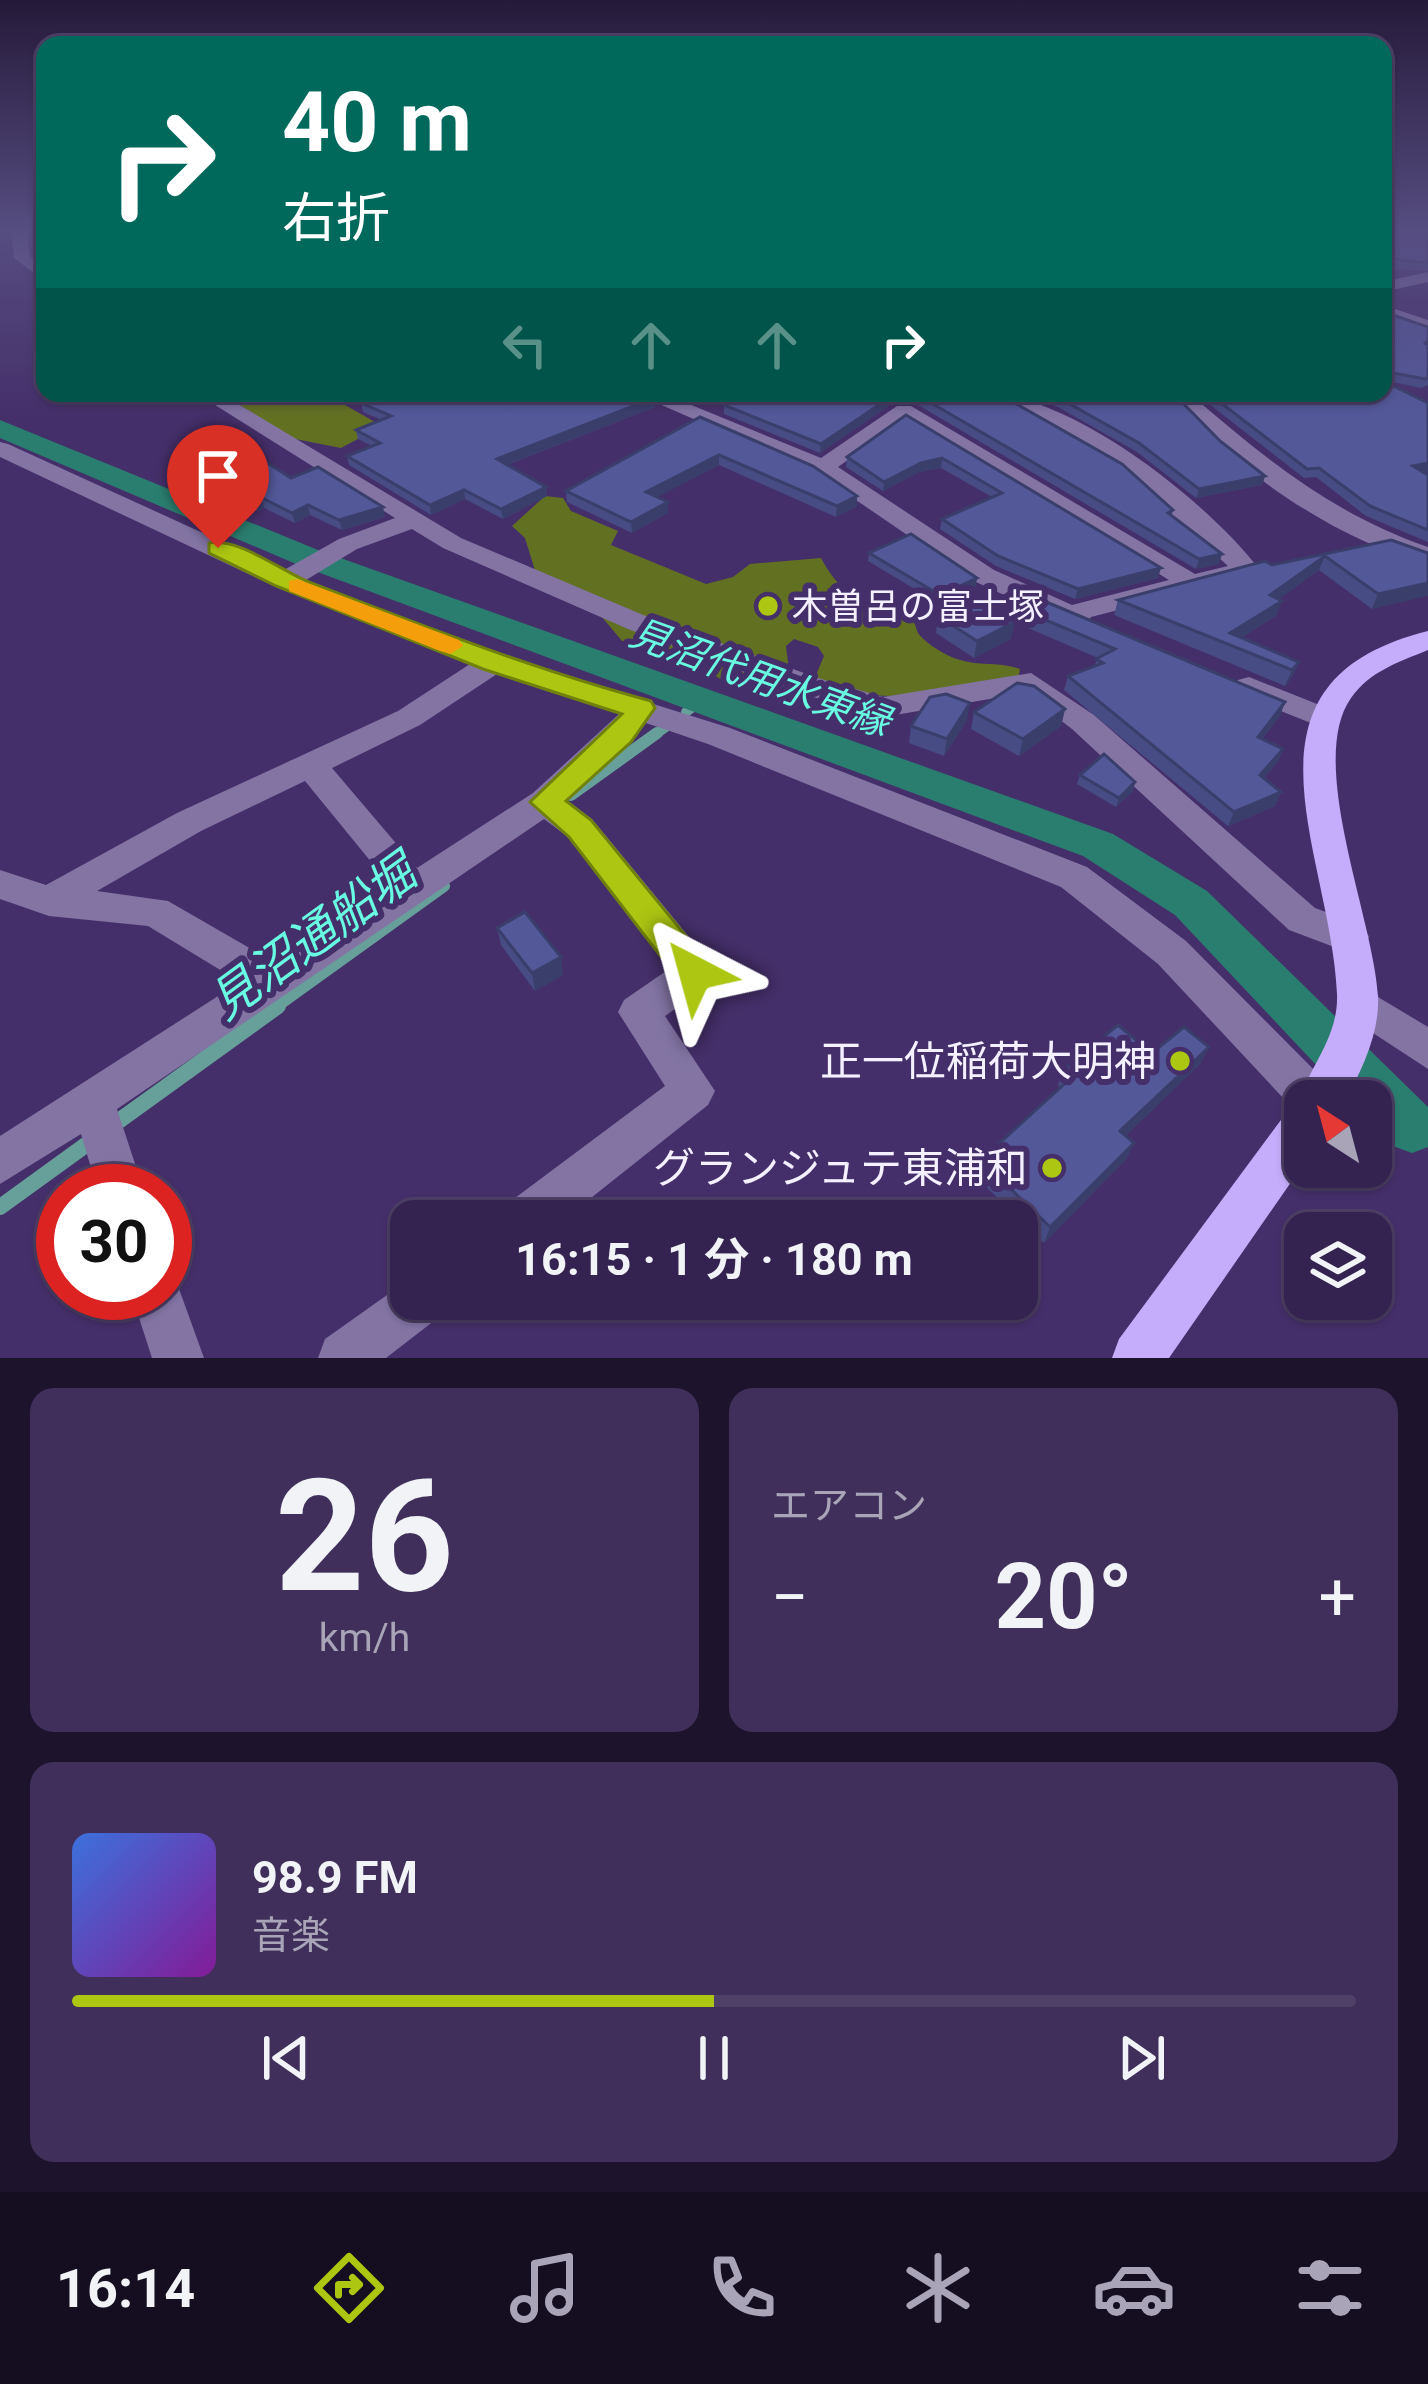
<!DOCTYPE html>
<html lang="ja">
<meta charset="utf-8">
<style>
:root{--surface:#342350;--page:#3f2f5a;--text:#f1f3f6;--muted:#a9a4b7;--line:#4e4067;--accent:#acc612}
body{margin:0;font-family:Roboto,"Noto Sans JP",sans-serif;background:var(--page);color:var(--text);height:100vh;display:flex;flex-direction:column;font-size:45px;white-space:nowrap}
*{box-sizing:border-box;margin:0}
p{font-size:39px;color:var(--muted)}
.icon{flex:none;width:66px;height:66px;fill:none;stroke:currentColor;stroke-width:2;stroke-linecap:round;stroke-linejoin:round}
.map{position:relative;height:1358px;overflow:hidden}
.details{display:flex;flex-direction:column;gap:30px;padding:30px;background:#1d132c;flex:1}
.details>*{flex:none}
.top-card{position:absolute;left:36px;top:36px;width:1356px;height:366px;border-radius:24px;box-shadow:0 3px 9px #0004,0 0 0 3px var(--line);background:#00695c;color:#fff;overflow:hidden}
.needle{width:78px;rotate:324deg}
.fabs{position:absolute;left:1284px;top:1080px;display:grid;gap:24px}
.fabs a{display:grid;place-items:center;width:108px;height:108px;border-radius:24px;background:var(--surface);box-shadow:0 3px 9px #0004,0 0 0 3px var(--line);font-size:60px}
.speed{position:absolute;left:36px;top:1164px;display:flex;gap:24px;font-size:60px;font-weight:700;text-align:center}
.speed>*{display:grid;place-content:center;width:156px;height:156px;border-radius:50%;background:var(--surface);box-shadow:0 3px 9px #0004,0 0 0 3px var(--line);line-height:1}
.speed .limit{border:18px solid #d22;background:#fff;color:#111}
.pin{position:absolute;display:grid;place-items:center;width:102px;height:102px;color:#fff;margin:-123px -51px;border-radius:50% 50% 50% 0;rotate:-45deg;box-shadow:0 0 12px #0007}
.pin .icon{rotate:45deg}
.me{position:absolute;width:132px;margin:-66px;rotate:321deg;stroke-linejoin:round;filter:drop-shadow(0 0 9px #0008)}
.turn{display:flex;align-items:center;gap:42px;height:252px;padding:0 48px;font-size:54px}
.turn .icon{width:156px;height:156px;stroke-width:2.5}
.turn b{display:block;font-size:84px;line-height:102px}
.lanes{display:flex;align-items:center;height:114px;padding:0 48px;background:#0003;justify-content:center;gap:60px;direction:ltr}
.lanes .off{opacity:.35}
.big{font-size:90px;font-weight:700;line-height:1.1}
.details .widget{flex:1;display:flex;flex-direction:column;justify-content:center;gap:18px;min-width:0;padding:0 42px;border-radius:24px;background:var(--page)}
.details .dial{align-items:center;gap:0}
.dial b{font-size:156px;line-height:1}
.song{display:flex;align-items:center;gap:36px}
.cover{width:144px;height:144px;border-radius:18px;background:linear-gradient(135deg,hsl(220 70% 55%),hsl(290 70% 35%))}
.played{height:12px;border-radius:6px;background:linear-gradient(90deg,var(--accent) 50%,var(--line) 50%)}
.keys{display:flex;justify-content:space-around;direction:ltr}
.heat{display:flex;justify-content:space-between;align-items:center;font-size:66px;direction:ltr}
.details .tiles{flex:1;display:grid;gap:30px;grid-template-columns:1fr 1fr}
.widget:last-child{grid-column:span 2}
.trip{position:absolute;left:390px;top:1200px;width:648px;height:120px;border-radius:24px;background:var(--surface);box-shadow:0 3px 9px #0004,0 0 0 3px var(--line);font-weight:700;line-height:120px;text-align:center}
.menu{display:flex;height:192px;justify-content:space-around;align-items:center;background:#150e20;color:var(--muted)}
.menu .icon{width:84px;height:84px}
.menu .active{color:var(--accent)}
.menu b{font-size:54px;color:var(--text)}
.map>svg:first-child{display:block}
.forest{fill:#627022}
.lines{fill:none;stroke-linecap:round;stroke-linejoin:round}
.stream-far2{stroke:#67a09a;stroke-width:10}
.stream-far1{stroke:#67a09a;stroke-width:12}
.stream{stroke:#67a09a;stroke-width:16}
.canal{fill:#2a7e6f;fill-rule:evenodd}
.minor{fill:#8374a4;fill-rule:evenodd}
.major{fill:#c6adfb;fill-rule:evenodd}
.wall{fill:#474c84}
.shaded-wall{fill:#3a3e6b}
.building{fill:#535899;stroke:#3a3e6b;stroke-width:3}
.route{fill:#acc612;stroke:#70810c;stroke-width:3}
.slow{fill:#f59e0b}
.poi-dot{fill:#acc612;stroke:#452f6a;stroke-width:4.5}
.labels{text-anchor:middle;stroke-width:12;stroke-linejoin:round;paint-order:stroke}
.poi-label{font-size:36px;fill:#f4f0ff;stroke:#452f6a;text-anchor:start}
.water-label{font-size:39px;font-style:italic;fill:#68fde2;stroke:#452f6a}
.near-poi-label{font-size:42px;fill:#f4f0ff;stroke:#452f6a;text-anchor:end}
.near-water-label{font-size:48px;font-style:italic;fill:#68fde2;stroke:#452f6a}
</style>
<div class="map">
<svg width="1428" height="1358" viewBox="0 0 1428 1358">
<rect width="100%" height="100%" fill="#452f6a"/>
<!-- forest -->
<g class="forest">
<path d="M 222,393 L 324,393 L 382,426 L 341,448 L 290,438 Z"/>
<path d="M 545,496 L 563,498 L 571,511 L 618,531 L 611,545 L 706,584 L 733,577 L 750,564 L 821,558 C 855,622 887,588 911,615 C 914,618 916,629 918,633 C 925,643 945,655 957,659 C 979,667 998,661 1020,669 L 1018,679 L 891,696 L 858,695 L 864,712 L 855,727 L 809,716 L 819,697 L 810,689 L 824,656 L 818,647 L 794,639 L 786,646 L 790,679 C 747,715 711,665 670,650 C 655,644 637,644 622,641 L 597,611 L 541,590 L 525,538 L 512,526 Z"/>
</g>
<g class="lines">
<!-- stream-far2 -->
<g class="stream-far2">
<path d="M 686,712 L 705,698"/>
<path d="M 653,736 L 666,727"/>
</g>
<!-- stream-far1 -->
<g class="stream-far1">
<path d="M 571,795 L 657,733"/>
<path d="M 273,1009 L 444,886"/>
</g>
<!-- stream -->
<g class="stream">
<path d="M 109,1128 L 278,1006"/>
<path d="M 0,1207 L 94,1139"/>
</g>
<!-- canal -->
<path class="canal" d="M 0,420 L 318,550 L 1113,834 L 1207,891 L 1428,1107 L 1428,1147 L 1412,1153 L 1393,1146 L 1371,1123 L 1371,1101 L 1350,1101 L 1175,915 L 1083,856 L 296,564 L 0,438 Z"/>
<!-- minor -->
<g class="minor">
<path d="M 11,228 L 27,228 L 30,256 L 45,268 L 45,281 L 14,258 Z"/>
<path d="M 1428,272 L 1428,282 L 1383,292 L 1383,282 Z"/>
<path d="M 1383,305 L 1428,320 L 1428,331 L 1383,316 Z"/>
<path d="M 196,393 L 220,393 L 461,538 L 648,617 L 818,678 L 883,697 L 1031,673 L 1094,715 L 1315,908 L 1364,926 L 1369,937 L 1364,948 L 1350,953 L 1289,930 L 1072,729 L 1025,693 L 883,717 L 796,692 L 628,629 L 443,548 L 412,529 L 357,549 L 306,580 L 503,657 L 730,728 L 1087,867 L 1186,941 L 1331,1087 L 1337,1101 L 1305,1101 L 1305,1117 L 1299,1115 L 1158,964 L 1061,887 L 708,744 L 646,723 L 568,801 L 592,819 L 709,961 L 715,973 L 709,985 L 665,1016 L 715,1091 L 708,1105 L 562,1221 L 500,1221 L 507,1204 L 665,1086 L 618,1012 L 624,1000 L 669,969 L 568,837 L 544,819 L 117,1109 L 144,1191 L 98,1191 L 81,1134 L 0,1184 L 0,1136 L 240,982 L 148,926 L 49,916 L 0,899 L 0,870 L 46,885 L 177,813 L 398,711 L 470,664 L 276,587 L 0,457 L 0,442 L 8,444 L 284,570 L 339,539 L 395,518 ZM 497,674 L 619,714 L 533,793 L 417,868 L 332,768 L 420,725 ZM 305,781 L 390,885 L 272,961 L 168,901 L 97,891 L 201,831 Z"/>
<path d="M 634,393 L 662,393 L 821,458 L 897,406 L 911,406 L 1195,574 L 1228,566 L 1122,470 L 1060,431 L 983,393 C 1070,393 1207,501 1259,569 L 1255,575 L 1091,617 L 1087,623 L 1058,620 L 976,582 L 815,472 ZM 905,419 L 1169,580 L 1072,605 L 994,570 L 838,467 Z"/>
<path d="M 1167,393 L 1189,393 C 1263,457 1334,515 1428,547 L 1428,564 C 1335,541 1228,465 1167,393 Z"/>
<path d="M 1249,677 L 1332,710 L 1337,717 L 1321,727 L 1238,694 L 1234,687 L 1238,680 Z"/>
<path d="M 1358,985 L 1428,1027 L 1428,1069 L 1344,1014 L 1338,1002 L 1344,990 Z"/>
<path d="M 165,1272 L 174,1275 L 204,1358 L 152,1358 L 131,1293 L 165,1293 Z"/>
<path d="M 411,1278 L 411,1299 L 446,1299 L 439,1317 L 386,1358 L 318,1358 L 325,1339 Z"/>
</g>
<!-- major -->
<path class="major" d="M 1428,631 L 1428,650 C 1399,662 1370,671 1351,698 C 1306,762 1374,919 1378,996 C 1380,1032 1362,1070 1345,1101 L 1305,1101 L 1305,1162 L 1169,1358 L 1112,1358 L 1119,1339 L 1289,1109 L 1301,1105 C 1302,1073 1339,1042 1337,994 C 1331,852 1223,682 1428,631 Z"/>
</g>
<!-- wall -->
<g class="wall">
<path d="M 1428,228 L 1428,271 L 1397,269 L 1383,263 L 1383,239 Z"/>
<path d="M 1383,315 L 1428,327 L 1428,385 L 1421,388 L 1383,380 Z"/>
<path d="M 746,393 L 997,393 L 1173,510 L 1172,515 L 1219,564 L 1196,569 L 913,402 L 894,402 L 820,453 L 724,414 L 724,405 Z"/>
<path d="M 1010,393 L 1173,393 L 1220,441 L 1265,476 L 1262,485 L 1196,498 L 1137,452 L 1058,407 L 1018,393 Z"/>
<path d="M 1195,393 L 1383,393 L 1428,472 L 1424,473 L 1428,475 L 1428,542 L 1366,516 L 1316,477 L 1304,478 Z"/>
<path d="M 654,398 L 655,407 L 507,465 L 546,487 L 547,496 L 503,519 L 465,499 L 431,515 L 349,465 L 347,456 L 372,446 L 358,439 L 356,430 L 382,420 L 363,412 L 361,403 Z"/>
<path d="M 906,415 L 1158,578 L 1075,599 L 996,566 L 940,529 L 942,519 L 992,497 L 941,468 L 919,472 L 883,491 L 846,467 L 847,457 Z"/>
<path d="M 700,417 L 857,496 L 857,506 L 836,517 L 719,465 L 657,497 L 668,502 L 668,513 L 632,533 L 567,502 L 566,491 Z"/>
<path d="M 181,450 L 291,478 L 385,517 L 342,530 L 310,515 L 295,523 L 264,508 L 257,511 L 184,459 Z"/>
<path d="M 1391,540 L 1425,551 L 1372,609 L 1319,570 L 1279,599 L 1277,615 L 1241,638 L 1299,662 L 1292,677 L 1285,686 L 1114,615 L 1118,600 Z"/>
<path d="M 869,553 L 977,578 L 975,587 L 938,603 L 868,561 Z"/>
<path d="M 1031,614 L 1280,716 L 1262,739 L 1283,749 L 1277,763 L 1264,778 L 1281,792 L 1275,806 L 1228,826 L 1064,690 L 1068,676 L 1094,666 L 1098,658 L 1028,628 Z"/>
<path d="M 938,616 L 1011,639 L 974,658 L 936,633 Z"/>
<path d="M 1065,709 L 1061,726 L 1019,756 L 971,729 L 974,712 Z"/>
<path d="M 967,720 L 944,756 L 909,743 L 911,726 Z"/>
<path d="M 1080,775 L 1135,782 L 1133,791 L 1116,807 L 1077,784 Z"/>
<path d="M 497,928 L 563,975 L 535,991 L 501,945 Z"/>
<path d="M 1209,1047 L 1200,1064 L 1125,1136 L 1134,1143 L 1126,1159 L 1044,1243 L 976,1177 L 981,1160 L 1060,1087 L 1058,1085 L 1064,1069 L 1152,1053 Z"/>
</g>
<!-- shaded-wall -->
<g class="shaded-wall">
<path d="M 895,394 L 894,402 L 820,453 L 821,444 Z"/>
<path d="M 654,398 L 655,407 L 498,468 L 497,459 Z"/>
<path d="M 719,455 L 719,465 L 646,503 L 646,492 Z"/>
<path d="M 942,458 L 941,468 L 919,472 L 883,491 L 884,482 L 921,463 Z"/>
<path d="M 1428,463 L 1428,472 L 1409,475 L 1413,466 Z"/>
<path d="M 1265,476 L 1262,485 L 1196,498 L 1199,489 Z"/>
<path d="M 546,487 L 547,496 L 503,519 L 501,509 Z"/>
<path d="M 464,490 L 465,499 L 431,515 L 430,505 Z"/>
<path d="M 857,496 L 857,506 L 836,517 L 837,506 Z"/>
<path d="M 262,498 L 264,508 L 257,511 L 254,501 Z"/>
<path d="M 668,502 L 668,513 L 632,533 L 631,522 Z"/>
<path d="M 308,505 L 310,515 L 295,523 L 292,513 Z"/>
<path d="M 383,507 L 385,517 L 342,530 L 339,520 Z"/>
<path d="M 1222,554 L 1219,564 L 1196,569 L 1199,559 Z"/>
<path d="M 1325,556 L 1319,570 L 1264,610 L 1270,595 Z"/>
<path d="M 1161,568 L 1158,578 L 1075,599 L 1078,589 Z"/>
<path d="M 977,578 L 975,587 L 938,603 L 940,595 Z"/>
<path d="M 1428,583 L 1428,596 L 1372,609 L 1378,594 Z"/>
<path d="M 1282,601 L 1277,615 L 1230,645 L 1230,633 Z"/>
<path d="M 1015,622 L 1011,639 L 974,658 L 977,641 Z"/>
<path d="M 1299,662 L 1292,677 L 1285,686 L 1292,670 Z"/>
<path d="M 1285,702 L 1280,716 L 1252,751 L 1258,737 Z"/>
<path d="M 970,703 L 967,720 L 944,756 L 947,739 Z"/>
<path d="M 1065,709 L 1061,726 L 1019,756 L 1023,739 Z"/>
<path d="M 1283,749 L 1277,763 L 1254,789 L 1260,775 Z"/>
<path d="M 1135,782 L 1133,791 L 1116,807 L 1119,798 Z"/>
<path d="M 1281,792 L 1275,806 L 1228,826 L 1234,812 Z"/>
<path d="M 561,957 L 563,975 L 535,991 L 532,973 Z"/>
<path d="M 1209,1047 L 1200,1064 L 1113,1148 L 1120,1131 Z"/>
<path d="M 1134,1143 L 1126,1159 L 1044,1243 L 1050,1227 Z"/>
</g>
<!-- building -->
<g class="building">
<path d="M 1413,228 L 1428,228 L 1428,263 L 1400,260 L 1383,254 L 1383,239 Z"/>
<path d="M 1390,314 L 1428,327 L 1428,342 L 1424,343 L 1428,344 L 1428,378 L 1425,379 L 1383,371 L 1383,315 Z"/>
<path d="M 1383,381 L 1428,403 L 1428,463 L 1413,466 L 1428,475 L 1428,530 L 1370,506 L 1319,468 L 1307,469 L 1208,393 L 1383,393 Z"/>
<path d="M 385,393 L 473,393 L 486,400 L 502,393 L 642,393 L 654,398 L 497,459 L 546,487 L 501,509 L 464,490 L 430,505 L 347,456 L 380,443 L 356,430 L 391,416 L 361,403 Z"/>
<path d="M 746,393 L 997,393 L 1122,464 L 1173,510 L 1168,513 L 1222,554 L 1199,559 L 914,393 L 895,394 L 821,444 L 724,405 Z"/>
<path d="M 1044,393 L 1173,393 L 1220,441 L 1265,476 L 1199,489 L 1139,443 L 1059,398 Z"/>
<path d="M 906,415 L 1161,568 L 1078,589 L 998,556 L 942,519 L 1002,493 L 942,458 L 921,463 L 884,482 L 847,457 Z"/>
<path d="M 700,417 L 813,466 L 857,496 L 837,506 L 719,455 L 646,492 L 668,502 L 631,522 L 566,491 Z"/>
<path d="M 221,433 L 291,478 L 318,467 L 383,507 L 339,520 L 308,505 L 292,513 L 262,498 L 254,501 L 181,450 Z"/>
<path d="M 911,534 L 977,578 L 940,595 L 869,553 Z"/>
<path d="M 1391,540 L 1428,553 L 1428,583 L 1378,594 L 1325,556 L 1270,595 L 1282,601 L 1230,633 L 1299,662 L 1292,670 L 1118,600 L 1265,561 L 1272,565 Z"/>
<path d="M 976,598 L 1015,622 L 977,641 L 938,616 Z"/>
<path d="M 1044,601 L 1285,702 L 1258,737 L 1283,749 L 1260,775 L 1281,792 L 1234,812 L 1068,676 L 1103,663 L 1096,659 L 1115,649 L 1031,614 Z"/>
<path d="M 1017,683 L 1034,686 L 1065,709 L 1023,739 L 974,712 Z"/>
<path d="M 946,694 L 970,703 L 947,739 L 911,726 L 930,697 Z"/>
<path d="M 1104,754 L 1135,782 L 1119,798 L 1080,775 Z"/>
<path d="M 525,912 L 561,957 L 532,973 L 497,928 Z"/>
<path d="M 1118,1025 L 1152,1053 L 1184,1027 L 1209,1047 L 1120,1131 L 1134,1143 L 1050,1227 L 981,1160 L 1073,1076 L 1064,1069 Z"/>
</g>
<!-- sky -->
<linearGradient id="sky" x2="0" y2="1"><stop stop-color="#261a3a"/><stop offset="0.55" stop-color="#564d81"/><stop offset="1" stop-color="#564d81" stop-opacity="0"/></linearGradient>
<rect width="1428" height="418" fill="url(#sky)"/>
<!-- route -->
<path class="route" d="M 209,543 C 238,537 283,572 311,583 C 424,626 535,670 651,701 L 655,708 L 631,742 L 566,801 L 591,820 L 708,963 L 713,973 L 708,984 L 695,988 L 682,984 L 569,837 L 530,802 L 622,714 L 483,669 L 276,586 L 209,553 Z"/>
<!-- slow -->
<path class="slow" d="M 297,579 L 459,640 L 463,646 L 450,654 L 440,651 L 289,591 L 289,581 Z"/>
<!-- markers -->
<g class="poi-dot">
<circle cx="768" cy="606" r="12"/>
<circle cx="1180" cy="1061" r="12"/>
<circle cx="1052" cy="1168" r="12"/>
</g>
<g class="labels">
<!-- poi labels -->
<g class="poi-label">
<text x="792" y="619">木曽呂の富士塚</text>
</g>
<!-- water labels -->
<g class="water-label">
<text transform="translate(760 677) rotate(20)" y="14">見沼代用水東縁</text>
</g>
<!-- near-poi labels -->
<g class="near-poi-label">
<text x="1156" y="1076">正一位稲荷大明神</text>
<text x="1028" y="1183">グランジュテ東浦和</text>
</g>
<!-- near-water labels -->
<g class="near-water-label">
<text transform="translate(312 937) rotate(-36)" y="17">見沼通船堀</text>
</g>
</g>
</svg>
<div class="fabs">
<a><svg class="needle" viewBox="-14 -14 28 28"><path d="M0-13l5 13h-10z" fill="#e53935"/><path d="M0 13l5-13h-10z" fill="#a9a4b7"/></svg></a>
<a><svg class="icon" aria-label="layers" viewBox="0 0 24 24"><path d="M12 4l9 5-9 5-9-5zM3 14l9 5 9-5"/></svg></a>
</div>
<div class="speed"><div class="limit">30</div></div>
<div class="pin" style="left:218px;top:548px;background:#d93025"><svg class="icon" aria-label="arrive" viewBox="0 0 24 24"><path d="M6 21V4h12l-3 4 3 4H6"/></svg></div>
<svg class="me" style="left:695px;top:973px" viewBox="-20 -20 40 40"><path d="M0-17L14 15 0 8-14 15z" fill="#acc612" stroke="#fff" stroke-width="4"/></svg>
<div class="trip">16:15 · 1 分 · 180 m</div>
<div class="top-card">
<div class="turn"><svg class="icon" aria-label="right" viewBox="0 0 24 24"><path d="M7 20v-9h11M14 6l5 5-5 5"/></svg><div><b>40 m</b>右折</div></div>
<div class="lanes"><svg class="icon off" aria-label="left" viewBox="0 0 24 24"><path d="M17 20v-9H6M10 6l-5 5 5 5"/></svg><svg class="icon off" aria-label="ahead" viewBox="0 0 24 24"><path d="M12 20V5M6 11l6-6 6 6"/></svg><svg class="icon off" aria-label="ahead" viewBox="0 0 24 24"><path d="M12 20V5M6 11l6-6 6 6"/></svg><svg class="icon" aria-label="right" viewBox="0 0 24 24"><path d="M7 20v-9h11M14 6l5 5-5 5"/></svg></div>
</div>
</div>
<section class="details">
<div class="tiles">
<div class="widget dial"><b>26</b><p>km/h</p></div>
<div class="widget"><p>エアコン</p>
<div class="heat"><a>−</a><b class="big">20°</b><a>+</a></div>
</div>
<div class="widget">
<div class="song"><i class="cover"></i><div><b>98.9 FM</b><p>音楽</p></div></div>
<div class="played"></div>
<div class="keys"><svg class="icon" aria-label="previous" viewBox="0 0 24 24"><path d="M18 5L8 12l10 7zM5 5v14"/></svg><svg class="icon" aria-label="pause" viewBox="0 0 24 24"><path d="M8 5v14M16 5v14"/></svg><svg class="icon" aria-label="next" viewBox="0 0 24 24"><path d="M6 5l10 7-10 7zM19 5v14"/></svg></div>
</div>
</div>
</section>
<nav class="menu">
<b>16:14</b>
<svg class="icon active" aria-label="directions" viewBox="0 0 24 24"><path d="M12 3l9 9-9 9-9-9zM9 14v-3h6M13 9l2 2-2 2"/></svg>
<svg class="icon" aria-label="music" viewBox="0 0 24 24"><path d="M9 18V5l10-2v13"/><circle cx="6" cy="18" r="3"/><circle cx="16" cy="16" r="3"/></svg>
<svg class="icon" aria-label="phone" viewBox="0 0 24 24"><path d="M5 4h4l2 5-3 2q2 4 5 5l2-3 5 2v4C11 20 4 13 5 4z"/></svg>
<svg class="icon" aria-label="climate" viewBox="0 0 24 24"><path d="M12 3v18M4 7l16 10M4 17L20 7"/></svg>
<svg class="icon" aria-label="car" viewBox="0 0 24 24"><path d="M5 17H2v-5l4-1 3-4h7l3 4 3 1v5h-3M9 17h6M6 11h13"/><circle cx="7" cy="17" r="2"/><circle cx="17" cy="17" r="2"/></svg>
<svg class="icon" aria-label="filters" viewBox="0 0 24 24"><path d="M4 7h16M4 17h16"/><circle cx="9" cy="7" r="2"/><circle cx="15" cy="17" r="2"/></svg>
</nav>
